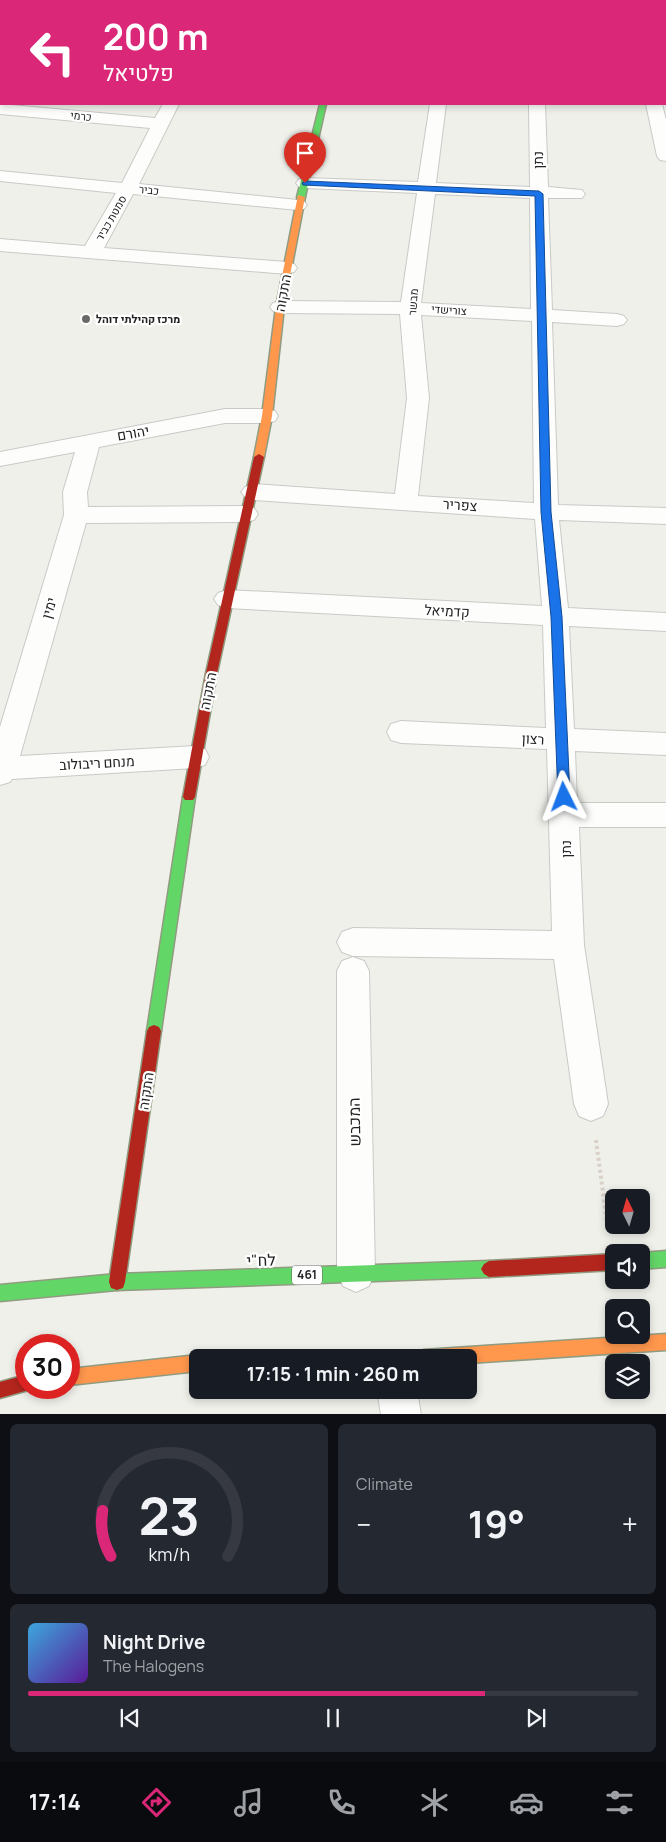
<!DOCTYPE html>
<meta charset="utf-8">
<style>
:root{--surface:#171b24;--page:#242831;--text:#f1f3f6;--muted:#9ea1a6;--line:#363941;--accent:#db2777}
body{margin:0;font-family:Manrope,Heebo,sans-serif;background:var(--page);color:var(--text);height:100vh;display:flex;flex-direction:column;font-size:19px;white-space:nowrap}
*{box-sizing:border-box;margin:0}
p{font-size:16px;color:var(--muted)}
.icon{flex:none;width:28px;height:28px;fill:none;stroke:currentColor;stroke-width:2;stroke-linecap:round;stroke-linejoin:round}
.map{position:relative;height:1414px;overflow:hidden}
.details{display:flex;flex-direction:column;gap:10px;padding:10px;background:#0d0f14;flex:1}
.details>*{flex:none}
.hud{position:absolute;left:0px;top:0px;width:666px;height:105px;box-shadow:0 2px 8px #0003;background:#db2777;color:#fff;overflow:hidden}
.needle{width:32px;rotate:355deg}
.tools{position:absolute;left:605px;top:1189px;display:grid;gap:10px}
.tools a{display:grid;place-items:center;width:45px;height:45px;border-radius:8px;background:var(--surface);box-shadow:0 2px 8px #0003;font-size:25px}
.speed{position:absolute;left:15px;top:1334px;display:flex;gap:10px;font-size:25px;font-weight:700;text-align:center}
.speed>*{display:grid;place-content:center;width:65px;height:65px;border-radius:50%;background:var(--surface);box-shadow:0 2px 8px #0003;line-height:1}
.speed .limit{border:8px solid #d22;background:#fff;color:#111}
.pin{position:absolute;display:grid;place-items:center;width:42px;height:42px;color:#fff;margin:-51px -21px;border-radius:50% 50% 50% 0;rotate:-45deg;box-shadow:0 0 5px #0007}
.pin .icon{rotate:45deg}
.me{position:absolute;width:55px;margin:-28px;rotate:357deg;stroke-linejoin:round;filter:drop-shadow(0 0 4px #0008)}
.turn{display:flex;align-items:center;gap:18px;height:105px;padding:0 20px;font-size:22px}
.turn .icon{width:65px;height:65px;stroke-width:2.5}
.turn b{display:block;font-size:35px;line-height:42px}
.big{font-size:38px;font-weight:700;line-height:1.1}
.details .tile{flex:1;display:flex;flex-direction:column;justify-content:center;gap:8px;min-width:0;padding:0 18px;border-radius:8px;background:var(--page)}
.details .dial{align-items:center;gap:0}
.dial svg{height:130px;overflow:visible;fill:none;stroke:var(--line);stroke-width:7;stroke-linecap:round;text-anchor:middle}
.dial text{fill:var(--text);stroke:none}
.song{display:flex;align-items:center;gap:15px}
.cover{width:60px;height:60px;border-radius:8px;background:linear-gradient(135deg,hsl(200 70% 55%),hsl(270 70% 35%))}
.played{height:5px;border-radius:2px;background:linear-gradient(90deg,var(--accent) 75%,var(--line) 75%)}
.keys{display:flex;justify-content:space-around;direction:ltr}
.heat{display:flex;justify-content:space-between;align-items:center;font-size:28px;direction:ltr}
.details .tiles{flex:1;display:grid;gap:10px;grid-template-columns:1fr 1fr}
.tile:last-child{grid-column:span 2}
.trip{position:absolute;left:189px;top:1349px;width:288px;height:50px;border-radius:8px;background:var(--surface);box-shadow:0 2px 8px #0003;font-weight:700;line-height:50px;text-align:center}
.dock{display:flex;height:80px;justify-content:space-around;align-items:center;background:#090b0e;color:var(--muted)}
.dock .icon{width:35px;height:35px}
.dock .on{color:var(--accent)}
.dock b{font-size:22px;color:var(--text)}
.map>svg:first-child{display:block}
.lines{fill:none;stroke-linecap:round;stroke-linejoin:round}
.street-casing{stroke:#c9c9c7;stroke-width:2}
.fast-casing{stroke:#909c81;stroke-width:3}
.slow-casing{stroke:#909c81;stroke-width:3}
.jam-casing{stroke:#909c81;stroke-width:3}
.path{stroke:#d9d0c8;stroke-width:4;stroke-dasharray:3 3;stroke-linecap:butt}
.street{fill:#fdfdfc;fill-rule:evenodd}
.fast{fill:#63d668;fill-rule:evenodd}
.slow{fill:#ff974d;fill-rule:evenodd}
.jam{fill:#b3261e;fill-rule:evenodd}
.route{fill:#1a73e8;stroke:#114b97}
.poi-dot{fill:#6a6a68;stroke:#fff;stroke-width:2}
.labels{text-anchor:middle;stroke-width:4.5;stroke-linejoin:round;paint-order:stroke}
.far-street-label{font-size:11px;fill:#222;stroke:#fff}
.far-poi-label{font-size:11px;font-weight:bold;fill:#222;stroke:#fff;text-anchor:start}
.shield{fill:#fff;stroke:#646464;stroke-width:1}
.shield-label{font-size:12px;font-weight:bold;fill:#222}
.street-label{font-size:14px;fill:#222;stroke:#fff}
.near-street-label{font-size:16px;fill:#222;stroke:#fff}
</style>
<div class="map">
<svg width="666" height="1415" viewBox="0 0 666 1415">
<rect width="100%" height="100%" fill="#f0f0eb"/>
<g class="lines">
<defs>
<g id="street">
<path d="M 25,0 L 59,0 L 59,1 L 26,1 Z"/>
<rect x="341" y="0" width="14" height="1"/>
<rect x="443" y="0" width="14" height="1"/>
<rect x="533" y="0" width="14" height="1"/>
<rect x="627" y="0" width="14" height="1"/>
<path d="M 0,40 L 1,41 L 1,50 L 0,50 Z"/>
<rect x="665" y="79" width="1" height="10"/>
<path d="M 0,104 L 155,118 L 163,104 L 179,104 L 139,184 L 298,200 L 304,201 L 307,205 L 304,209 L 298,210 L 133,194 L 104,248 L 287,262 L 294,264 L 297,268 L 294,272 L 287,274 L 0,251 L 0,239 L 85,246 L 116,193 L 0,181 L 0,171 L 122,183 L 150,128 L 0,114 Z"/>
<path d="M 430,104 L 446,104 L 436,183 L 530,187 L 529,104 L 545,104 L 548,187 L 582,190 L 585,194 L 582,198 L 548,198 L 552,310 L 617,314 L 624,316 L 627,320 L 624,324 L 617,326 L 552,322 L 558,505 L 666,508 L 666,524 L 559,520 L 568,608 L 666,613 L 666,631 L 569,626 L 574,729 L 666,733 L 666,755 L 575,751 L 577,803 L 666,803 L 666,827 L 579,827 L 584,945 L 608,1104 L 603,1116 L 591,1121 L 579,1116 L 574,1104 L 554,959 L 353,956 L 342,952 L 337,942 L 342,932 L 353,928 L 552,931 L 547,749 L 401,743 L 391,740 L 387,732 L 391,724 L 401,721 L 546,728 L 543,625 L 227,608 L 218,605 L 214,599 L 218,593 L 227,590 L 542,606 L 535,519 L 253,500 L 245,497 L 241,492 L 245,487 L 253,484 L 395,494 L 407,398 L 400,314 L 280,313 L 273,311 L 270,307 L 273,303 L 280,301 L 401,302 L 417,193 L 305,188 L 299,187 L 296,183 L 299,179 L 305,178 L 418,182 ZM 435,194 L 530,198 L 531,309 L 421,303 ZM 421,315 L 532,321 L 534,503 L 418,496 L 429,398 Z"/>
<path d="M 646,104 L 662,104 L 666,120 L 666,161 L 660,160 L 657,156 Z"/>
<path d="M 225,409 L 267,409 L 275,411 L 278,416 L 275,421 L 267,423 L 225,423 L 99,447 L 87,492 L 88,507 L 246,506 L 254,508 L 258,514 L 254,520 L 246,522 L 86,523 L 20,756 L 195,746 L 205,749 L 209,757 L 205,765 L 195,768 L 12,779 L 10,782 L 0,785 L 0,727 L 64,515 L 63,492 L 75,452 L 0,466 L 0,452 Z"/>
<path d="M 353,957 L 364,961 L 369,971 L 375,1273 L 369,1286 L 356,1292 L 343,1286 L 337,1273 L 337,971 L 342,961 Z"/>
<path d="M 377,1390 L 417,1390 L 421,1415 L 381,1415 Z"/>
</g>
<g id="fast">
<path d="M 320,104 L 326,104 L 305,197 L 301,199 L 297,197 Z"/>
<path d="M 189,792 L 193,794 L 195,797 L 161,1031 L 159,1035 L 154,1037 L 149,1035 L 147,1031 L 183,797 L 185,794 Z"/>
<path d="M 666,1251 L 666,1267 L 641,1269 L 641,1253 Z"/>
<path d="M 489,1261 L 494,1264 L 497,1269 L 494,1274 L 489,1277 L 117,1290 L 0,1301 L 0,1285 L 117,1274 Z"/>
</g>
<g id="slow">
<path d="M 298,195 L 305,197 L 284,307 L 272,416 L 264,457 L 259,460 L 254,457 L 262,416 L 276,307 Z"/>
<path d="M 666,1334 L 666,1350 L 468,1363 L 468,1358 L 416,1358 L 418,1352 L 424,1350 Z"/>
<path d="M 198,1355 L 204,1358 L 198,1358 L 198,1371 L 69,1385 L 69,1369 Z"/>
</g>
<g id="jam">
<path d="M 259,454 L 264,457 L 259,480 L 217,673 L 195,797 L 193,800 L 185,800 L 183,797 L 206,673 L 254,457 Z"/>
<path d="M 154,1025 L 159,1027 L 161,1031 L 125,1282 L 123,1288 L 117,1290 L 111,1288 L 109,1282 L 147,1031 L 149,1027 Z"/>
<path d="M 614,1254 L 614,1270 L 489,1277 L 484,1274 L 481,1269 L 484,1264 L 489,1261 Z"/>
<path d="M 26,1375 L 26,1388 L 32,1389 L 0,1398 L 0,1382 Z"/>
</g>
</defs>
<!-- street casing -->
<use href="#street" class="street-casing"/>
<!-- fast casing -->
<use href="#fast" class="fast-casing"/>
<!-- slow casing -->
<use href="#slow" class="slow-casing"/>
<!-- jam casing -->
<use href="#jam" class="jam-casing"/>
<!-- path -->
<path class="path" d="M 596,1140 L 607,1223"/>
<!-- street -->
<use href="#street" class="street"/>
<!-- fast -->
<use href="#fast" class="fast"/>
<!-- slow -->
<use href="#slow" class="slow"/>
<!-- jam -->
<use href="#jam" class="jam"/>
</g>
<!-- route -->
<path class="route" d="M 305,181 L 539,191 L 543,194 L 551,512 L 562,617 L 570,797 L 568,800 L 560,800 L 558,797 L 551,617 L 541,512 L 535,196 L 303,185 L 302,183 Z"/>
<!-- markers -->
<circle class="poi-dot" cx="86" cy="319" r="5"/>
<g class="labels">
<!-- far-street labels -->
<g class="far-street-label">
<text transform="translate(81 116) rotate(5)" y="4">כרמי</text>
<text transform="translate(149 190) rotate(6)" y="4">כביר</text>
<text transform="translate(111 218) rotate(-60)" y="4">סמטת כביר</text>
<text transform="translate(413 302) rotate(-86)" y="4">מבשר</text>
<text transform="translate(449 310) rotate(4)" y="4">צורישדי</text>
</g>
<!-- far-poi labels -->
<g class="far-poi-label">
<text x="96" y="323">מרכז קהילתי דוהל</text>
</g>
<!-- shield labels -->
<rect class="shield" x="292" y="1265.5" width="30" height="19" rx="4"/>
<g class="shield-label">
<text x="307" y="1279">461</text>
</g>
<!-- street labels -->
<g class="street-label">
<text transform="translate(538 160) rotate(-91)" y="5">נתן</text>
<text transform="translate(283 293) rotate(-80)" y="5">התקוה</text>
<text transform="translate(133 433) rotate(-10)" y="5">יהורם</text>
<text transform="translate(460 505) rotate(4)" y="5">צפריר</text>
<text transform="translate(49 608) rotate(-74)" y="5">ימין</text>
<text transform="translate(447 611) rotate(3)" y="5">קדמיאל</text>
<text transform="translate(208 691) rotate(-79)" y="5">התקוה</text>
<text transform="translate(533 739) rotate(3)" y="5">רצון</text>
<text transform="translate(97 763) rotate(-3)" y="5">מנחם ריבולוב</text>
<text transform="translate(566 849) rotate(-91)" y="5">נתן</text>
<text transform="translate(146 1091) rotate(-82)" y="5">התקוה</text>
</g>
<!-- near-street labels -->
<g class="near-street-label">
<text transform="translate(354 1122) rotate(-91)" y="6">המכבש</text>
<text transform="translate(261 1260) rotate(-2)" y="6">לח"י</text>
</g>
</g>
</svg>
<div class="tools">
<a><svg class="needle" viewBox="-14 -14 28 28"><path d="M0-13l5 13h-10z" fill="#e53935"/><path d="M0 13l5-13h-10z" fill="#9ea1a6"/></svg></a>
<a><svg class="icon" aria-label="sound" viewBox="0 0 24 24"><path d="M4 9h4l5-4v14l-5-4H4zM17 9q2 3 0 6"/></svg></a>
<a><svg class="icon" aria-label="search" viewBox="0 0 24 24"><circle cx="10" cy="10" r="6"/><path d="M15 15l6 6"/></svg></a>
<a><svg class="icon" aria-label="layers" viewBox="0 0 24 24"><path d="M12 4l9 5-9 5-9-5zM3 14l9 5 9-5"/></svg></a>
</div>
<div class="speed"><div class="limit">30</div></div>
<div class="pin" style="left:305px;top:183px;background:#d93025"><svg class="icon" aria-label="arrive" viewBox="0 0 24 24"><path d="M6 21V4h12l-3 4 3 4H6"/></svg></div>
<svg class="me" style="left:564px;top:797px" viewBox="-20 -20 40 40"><path d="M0-17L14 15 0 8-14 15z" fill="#1a73e8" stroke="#fff" stroke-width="4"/></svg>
<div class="trip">17:15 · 1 min · 260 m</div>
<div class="hud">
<div class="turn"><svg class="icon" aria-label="left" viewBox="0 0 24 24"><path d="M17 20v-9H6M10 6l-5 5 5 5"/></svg><div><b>200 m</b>פלטיאל</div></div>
</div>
</div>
<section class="details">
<div class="tiles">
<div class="tile dial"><svg viewBox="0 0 100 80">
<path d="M14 69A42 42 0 1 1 86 69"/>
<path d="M14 69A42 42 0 0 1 9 41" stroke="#db2777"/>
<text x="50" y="56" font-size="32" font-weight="700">23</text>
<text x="50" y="72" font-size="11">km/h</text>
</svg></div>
<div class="tile"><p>Climate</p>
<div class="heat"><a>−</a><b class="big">19°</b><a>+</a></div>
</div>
<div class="tile">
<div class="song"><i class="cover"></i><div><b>Night Drive</b><p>The Halogens</p></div></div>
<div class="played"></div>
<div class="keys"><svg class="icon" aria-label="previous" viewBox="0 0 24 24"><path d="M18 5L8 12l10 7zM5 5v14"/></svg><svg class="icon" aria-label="pause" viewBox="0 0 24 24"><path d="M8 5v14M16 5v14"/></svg><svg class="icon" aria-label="next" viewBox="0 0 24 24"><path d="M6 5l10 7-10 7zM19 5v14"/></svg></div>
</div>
</div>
</section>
<nav class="dock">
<b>17:14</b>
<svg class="icon on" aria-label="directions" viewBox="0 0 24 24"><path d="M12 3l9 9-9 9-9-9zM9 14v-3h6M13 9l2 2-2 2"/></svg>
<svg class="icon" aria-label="music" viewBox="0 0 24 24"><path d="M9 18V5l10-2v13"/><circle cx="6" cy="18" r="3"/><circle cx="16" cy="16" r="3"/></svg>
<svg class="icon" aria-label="phone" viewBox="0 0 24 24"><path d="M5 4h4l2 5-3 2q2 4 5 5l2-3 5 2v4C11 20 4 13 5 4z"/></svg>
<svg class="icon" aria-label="climate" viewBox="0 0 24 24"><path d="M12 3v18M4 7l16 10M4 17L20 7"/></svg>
<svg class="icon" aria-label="car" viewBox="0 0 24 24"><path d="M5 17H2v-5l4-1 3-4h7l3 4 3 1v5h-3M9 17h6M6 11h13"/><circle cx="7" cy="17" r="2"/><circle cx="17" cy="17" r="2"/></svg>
<svg class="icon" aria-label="filters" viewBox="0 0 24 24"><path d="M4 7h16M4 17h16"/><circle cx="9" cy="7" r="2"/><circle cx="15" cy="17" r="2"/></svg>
</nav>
